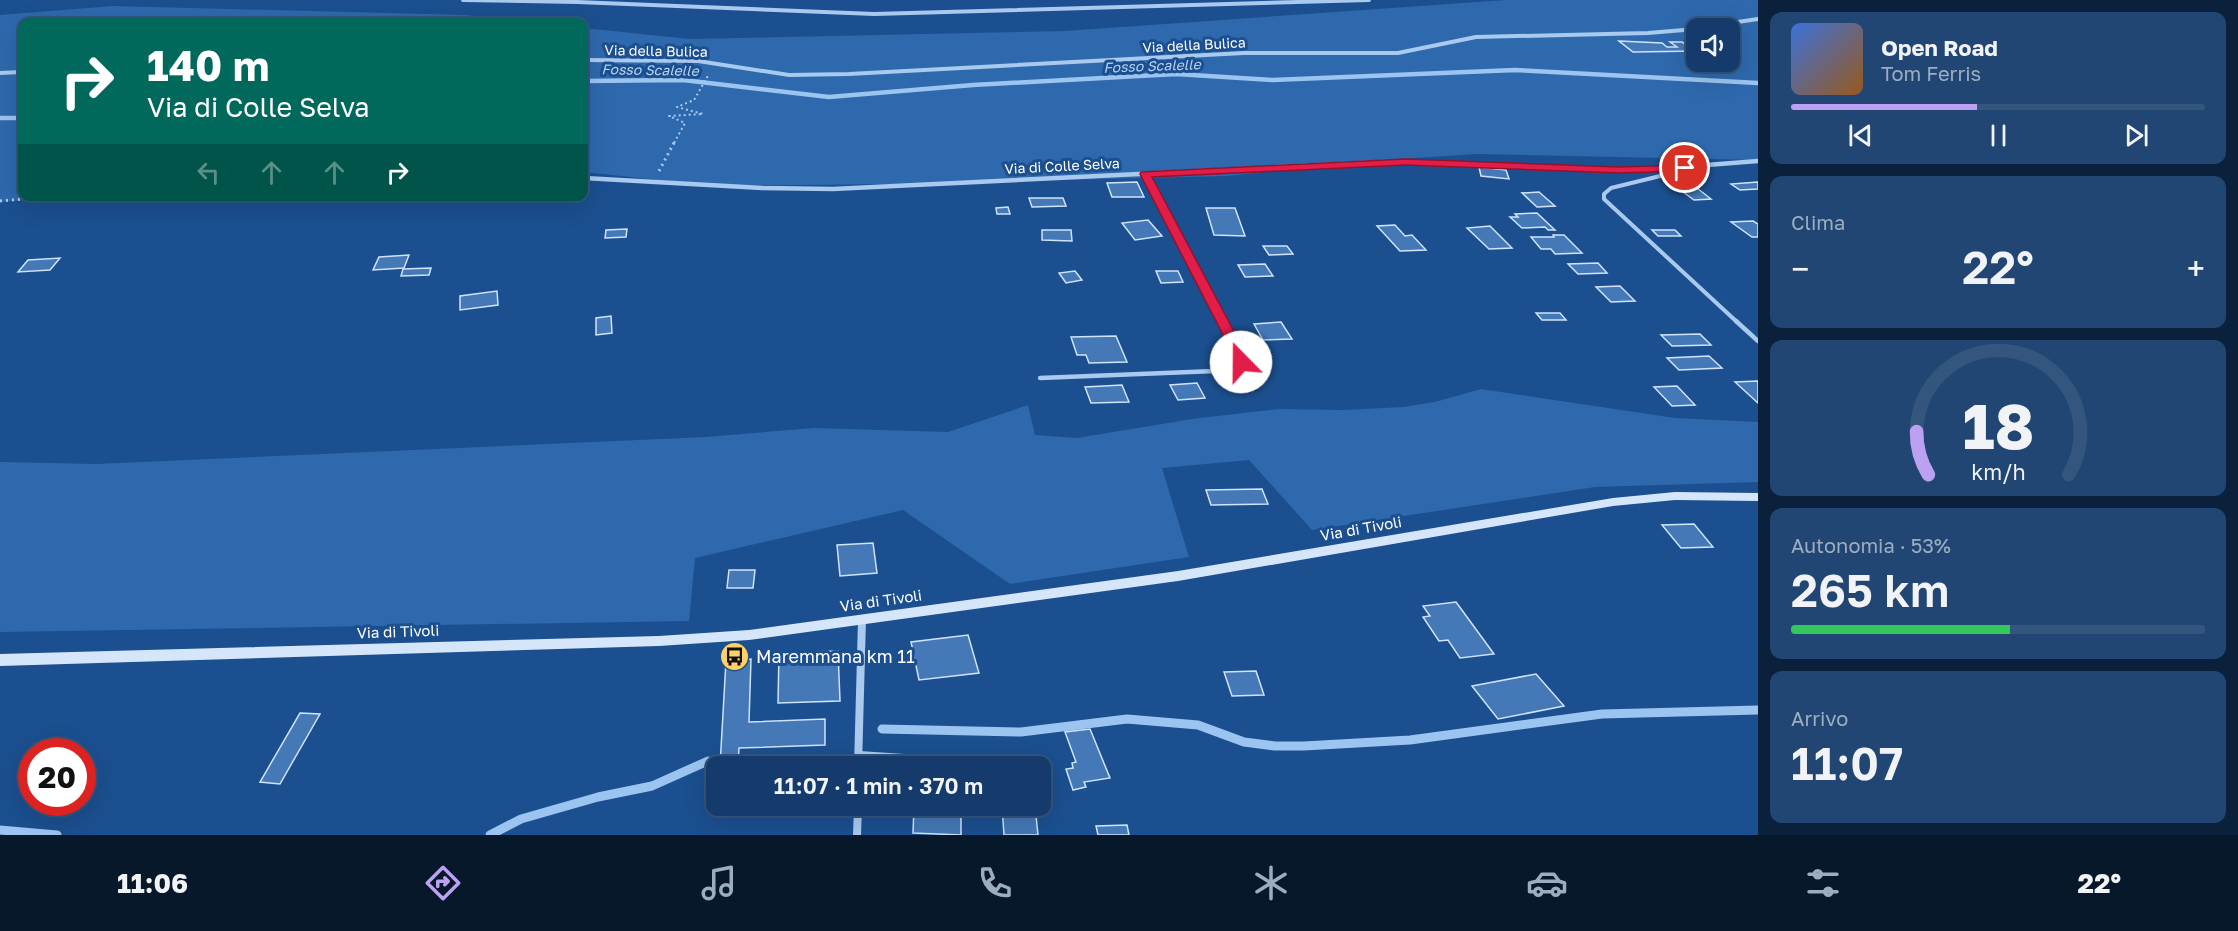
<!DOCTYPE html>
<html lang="it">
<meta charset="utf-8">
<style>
:root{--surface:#143b6b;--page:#214673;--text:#f1f3f6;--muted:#9dadc1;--line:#33557e;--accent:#bca0f2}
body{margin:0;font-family:"Golos Text",sans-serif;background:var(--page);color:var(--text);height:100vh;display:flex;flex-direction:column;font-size:22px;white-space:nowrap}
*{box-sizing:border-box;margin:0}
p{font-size:20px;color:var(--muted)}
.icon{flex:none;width:33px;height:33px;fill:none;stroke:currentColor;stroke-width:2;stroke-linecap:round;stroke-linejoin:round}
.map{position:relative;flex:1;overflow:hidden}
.side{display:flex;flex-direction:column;gap:12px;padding:12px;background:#0b203b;width:480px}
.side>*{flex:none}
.top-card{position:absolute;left:18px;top:18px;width:570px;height:183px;border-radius:12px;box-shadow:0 6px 24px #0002,0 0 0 2px var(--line);background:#00695c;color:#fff;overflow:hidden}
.fabs{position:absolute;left:1686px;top:18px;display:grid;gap:12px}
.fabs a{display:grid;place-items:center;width:54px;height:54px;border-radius:12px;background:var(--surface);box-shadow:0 6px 24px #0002,0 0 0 2px var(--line);font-size:30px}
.speed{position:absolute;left:18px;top:738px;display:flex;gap:12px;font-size:30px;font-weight:700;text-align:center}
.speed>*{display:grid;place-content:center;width:78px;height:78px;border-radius:50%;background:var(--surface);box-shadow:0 6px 24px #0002,0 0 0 2px var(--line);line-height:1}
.speed .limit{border:9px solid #d22;background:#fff;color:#111}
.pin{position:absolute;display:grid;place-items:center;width:51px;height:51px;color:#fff;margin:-26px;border:3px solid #fff;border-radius:50%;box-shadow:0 2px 6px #0007}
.me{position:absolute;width:66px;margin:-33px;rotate:338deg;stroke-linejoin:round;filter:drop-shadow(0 0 4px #0008)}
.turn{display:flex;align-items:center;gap:21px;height:126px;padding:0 30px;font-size:27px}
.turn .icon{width:78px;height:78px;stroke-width:2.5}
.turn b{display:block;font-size:42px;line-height:51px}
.lanes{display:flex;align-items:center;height:57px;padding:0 30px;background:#0003;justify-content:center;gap:30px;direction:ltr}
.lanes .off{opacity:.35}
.big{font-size:45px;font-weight:600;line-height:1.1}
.side .tile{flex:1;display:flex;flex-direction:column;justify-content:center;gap:9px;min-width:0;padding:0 21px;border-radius:12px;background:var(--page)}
.side .dial{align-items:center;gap:0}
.dial svg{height:156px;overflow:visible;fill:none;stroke:var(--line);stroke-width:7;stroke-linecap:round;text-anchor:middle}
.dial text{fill:var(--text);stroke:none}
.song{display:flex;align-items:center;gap:18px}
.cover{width:72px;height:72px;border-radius:9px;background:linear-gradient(135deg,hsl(220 70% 55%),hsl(30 70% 35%))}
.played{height:6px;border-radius:3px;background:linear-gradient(90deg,var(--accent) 45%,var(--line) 45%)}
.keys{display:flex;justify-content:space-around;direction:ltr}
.heat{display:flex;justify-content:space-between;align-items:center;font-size:33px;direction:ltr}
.charge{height:9px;border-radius:4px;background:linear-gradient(90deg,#34c759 53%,var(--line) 0)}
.trip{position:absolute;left:706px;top:756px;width:345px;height:60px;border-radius:12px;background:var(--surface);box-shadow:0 6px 24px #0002,0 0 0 2px var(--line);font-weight:600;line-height:60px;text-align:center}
.menu{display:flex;height:96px;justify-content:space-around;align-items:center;background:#08182b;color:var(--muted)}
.menu .icon{width:42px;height:42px}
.menu .current{color:var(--accent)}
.menu b{font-size:27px;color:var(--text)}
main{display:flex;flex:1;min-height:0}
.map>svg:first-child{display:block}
.green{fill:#2e69ad;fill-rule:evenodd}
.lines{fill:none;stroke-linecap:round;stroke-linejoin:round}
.stream-far1{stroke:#9cc4f0;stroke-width:4.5}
.stream{stroke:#9cc4f0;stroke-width:9}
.building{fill:#4478b7;stroke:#cfe3fa;stroke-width:1.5}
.path-far1{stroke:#a9c9ee;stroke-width:2;stroke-dasharray:2 3;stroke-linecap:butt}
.path{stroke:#a9c9ee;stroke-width:3;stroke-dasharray:2 4;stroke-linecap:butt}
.service-far1{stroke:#a9c9ee;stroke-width:4}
.service{stroke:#a9c9ee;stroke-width:4.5}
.minor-far2{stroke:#a9c9ee;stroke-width:4}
.minor-far1{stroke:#a9c9ee;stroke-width:4.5}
.minor{stroke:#a9c9ee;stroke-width:8}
.secondary{fill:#d6e6fa;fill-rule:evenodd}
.route{fill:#e11d48;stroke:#92132f;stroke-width:1.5}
.labels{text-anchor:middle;stroke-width:6;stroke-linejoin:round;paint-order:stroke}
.far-street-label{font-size:14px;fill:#fff;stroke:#1b4f8f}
.far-water-label{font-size:14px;font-style:italic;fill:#b5d3f5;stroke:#1b4f8f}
.street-label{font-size:15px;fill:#fff;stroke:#1b4f8f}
.near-poi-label{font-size:18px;fill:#fff;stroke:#1b4f8f;text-anchor:start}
</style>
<main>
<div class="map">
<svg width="1758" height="835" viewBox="0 0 1758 835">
<rect width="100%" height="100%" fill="#1b4f8f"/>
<!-- green -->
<g class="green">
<path d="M 1506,0 L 1758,0 L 1758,160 L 1477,154 L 1368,161 L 1227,176 L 893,184 L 713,186 L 584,172 L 584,28 L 689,39 L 1065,31 ZM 1696,28 L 1730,28 L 1730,62 L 1696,62 Z"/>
<path d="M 113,6 L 465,15 L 537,22 L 22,22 L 22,196 L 66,197 L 0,202 L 0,15 Z"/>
<path d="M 1481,389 L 1675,418 L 1758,422 L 1758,482 L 1595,487 L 1312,530 L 1249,460 L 1162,468 L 1189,557 L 1010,584 L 903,510 L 695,558 L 689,621 L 0,632 L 0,462 L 96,464 L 706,437 L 814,428 L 948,432 L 1028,405 L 1035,435 L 1077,438 L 1192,419 L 1279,409 L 1343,410 L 1403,407 L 1435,402 Z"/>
</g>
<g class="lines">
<!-- stream-far1 -->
<g class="stream-far1">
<path d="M 584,81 L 683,80 L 829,97 L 973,85 L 1176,74 L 1273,80 L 1515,70 L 1758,83"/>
<path d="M 0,118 L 22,118"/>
</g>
<!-- stream -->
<g class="stream">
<path d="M 882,729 L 1021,732 L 1127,719 L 1198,725 L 1244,742 L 1275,746 L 1304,746 L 1410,740 L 1602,714 L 1758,710"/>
<path d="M 0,830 L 57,835"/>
<path d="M 490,835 L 521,819 L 598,797 L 652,786 L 708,761"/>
</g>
</g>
<!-- building -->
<g class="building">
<path d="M 1619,41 L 1662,43 L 1667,47 L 1677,47 L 1670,42 L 1682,42 L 1696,51 L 1633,52 Z"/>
<path d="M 1479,167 L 1506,170 L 1509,179 L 1481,176 Z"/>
<path d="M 1137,182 L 1144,197 L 1112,197 L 1107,183 Z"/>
<path d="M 1758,182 L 1758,189 L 1740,190 L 1731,184 Z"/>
<path d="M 1697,188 L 1711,199 L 1694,200 L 1679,189 Z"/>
<path d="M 1539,192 L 1555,206 L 1537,207 L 1522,193 Z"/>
<path d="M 1029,198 L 1063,198 L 1066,206 L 1032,207 Z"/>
<path d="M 1008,207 L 1010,214 L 997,214 L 996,208 Z"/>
<path d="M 1206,208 L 1235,208 L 1245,236 L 1214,235 Z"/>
<path d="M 1537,213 L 1555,230 L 1548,230 L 1545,227 L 1522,228 L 1510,217 L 1518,217 L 1515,214 Z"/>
<path d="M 1148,220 L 1162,236 L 1135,240 L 1122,223 Z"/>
<path d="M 1753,221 L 1758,224 L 1758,237 L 1752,237 L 1731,222 Z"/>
<path d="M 1395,225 L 1405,236 L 1412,235 L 1426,250 L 1400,251 L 1377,226 Z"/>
<path d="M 1490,226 L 1512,248 L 1489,249 L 1467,228 Z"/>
<path d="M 627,229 L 626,237 L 605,238 L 606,230 Z"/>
<path d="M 1042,230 L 1071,230 L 1072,241 L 1042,240 Z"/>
<path d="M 1652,230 L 1675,230 L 1681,236 L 1658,236 Z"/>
<path d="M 1553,235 L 1564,235 L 1582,253 L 1555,254 L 1551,249 L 1541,249 L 1531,237 L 1554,237 Z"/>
<path d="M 1263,246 L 1287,246 L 1293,254 L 1269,255 Z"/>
<path d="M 409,255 L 404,268 L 373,270 L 379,257 Z"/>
<path d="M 60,258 L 50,270 L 18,272 L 28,260 Z"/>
<path d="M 1598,263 L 1607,273 L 1578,274 L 1568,264 Z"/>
<path d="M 1265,264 L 1273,276 L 1245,277 L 1238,265 Z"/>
<path d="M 431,268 L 429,275 L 401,276 L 403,269 Z"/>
<path d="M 1075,271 L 1082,280 L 1066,283 L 1059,273 Z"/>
<path d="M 1156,271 L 1178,271 L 1183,282 L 1161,283 Z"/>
<path d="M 1620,286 L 1635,301 L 1611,302 L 1596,287 Z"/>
<path d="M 497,291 L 498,305 L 460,310 L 460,296 Z"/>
<path d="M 1536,313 L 1560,313 L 1566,320 L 1542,320 Z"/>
<path d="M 611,316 L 612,333 L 596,335 L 596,318 Z"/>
<path d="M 1281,322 L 1292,339 L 1263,340 L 1254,324 Z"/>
<path d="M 1700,334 L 1711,345 L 1672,346 L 1661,335 Z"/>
<path d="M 1116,336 L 1127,362 L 1089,363 L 1086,355 L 1077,355 L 1071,337 Z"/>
<path d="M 1709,356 L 1722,368 L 1679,370 L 1667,358 Z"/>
<path d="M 1758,381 L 1758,403 L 1735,382 Z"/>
<path d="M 1197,383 L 1205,398 L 1178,400 L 1170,385 Z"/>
<path d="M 1122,385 L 1129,402 L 1091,403 L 1085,387 Z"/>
<path d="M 1677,386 L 1695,405 L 1672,406 L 1654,387 Z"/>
<path d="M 1262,489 L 1268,504 L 1211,505 L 1206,490 Z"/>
<path d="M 1694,524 L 1713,547 L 1681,548 L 1662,525 Z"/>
<path d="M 873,543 L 877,573 L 840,576 L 837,545 Z"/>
<path d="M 729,570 L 755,570 L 753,588 L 727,588 Z"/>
<path d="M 1456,602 L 1494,654 L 1460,658 L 1448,640 L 1439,641 L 1423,617 L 1430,616 L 1423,606 Z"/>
<path d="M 968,635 L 979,673 L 919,680 L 911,642 Z"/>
<path d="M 838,651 L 840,701 L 778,703 L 779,653 Z"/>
<path d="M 751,659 L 749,722 L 825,719 L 825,745 L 739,748 L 738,766 L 720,766 L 726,661 Z"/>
<path d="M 1256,671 L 1264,695 L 1232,696 L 1224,672 Z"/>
<path d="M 1536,674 L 1564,706 L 1498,719 L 1472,686 Z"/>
<path d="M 300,713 L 320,714 L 280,784 L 260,782 Z"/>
<path d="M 1090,729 L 1110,778 L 1084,782 L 1086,787 L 1073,790 L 1066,769 L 1073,768 L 1072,763 L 1076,762 L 1065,732 Z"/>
<path d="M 914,806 L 961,806 L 961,835 L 913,833 Z"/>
<path d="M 1002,806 L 1035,806 L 1038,835 L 1004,835 Z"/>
<path d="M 1127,825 L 1129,835 L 1098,835 L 1096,826 Z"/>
</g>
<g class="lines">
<!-- path-far1 -->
<path class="path-far1" d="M 674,143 L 685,123 L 669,116 L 703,114 L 677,107 L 694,100 L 709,74"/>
<!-- path -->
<g class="path">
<path d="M 659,171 L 675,141"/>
<path d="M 0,201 L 60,196"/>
</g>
<!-- service-far1 -->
<g class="service-far1">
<path d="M 1693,168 L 1611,188 L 1604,194 L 1604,199 L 1737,322"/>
<path d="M 1145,174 L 1223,322"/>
</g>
<!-- service -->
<g class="service">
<path d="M 1736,321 L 1758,341"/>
<path d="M 1040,378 L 1215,371 L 1233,368 L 1241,362 L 1240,354 L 1222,321"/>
</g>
<!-- minor-far2 -->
<g class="minor-far2">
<path d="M 463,0 L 577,2 L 874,14 L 1369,0"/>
<path d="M 1697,28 L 1758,19"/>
<path d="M 584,60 L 698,61 L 789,75 L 849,74 L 1244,53 L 1398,53 L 1476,37 L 1648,33 L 1696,29"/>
<path d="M 0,73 L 22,72"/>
</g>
<!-- minor-far1 -->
<path class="minor-far1" d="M 584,178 L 762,188 L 833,189 L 1383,162 L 1643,170 L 1758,161"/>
<!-- minor -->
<g class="minor">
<path d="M 859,755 L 1010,765"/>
<path d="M 858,766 L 862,620"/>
<path d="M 857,835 L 858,806"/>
</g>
<!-- secondary -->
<path class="secondary" d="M 1675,492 L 1758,493 L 1758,501 L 1675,500 L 1613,506 L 1178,581 L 749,640 L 659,646 L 0,666 L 0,654 L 659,636 L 749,630 L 1178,571 L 1613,498 Z"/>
</g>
<!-- route -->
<path class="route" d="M 1405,159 L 1619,167 L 1685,165 L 1690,168 L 1685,171 L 1619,173 L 1405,165 L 1152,177 L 1246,354 L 1245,365 L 1236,365 L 1233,354 L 1140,174 L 1141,172 Z"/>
<!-- icons -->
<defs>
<symbol id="bus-disc" viewBox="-11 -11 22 22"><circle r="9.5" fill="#ffd166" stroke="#1b4f8f"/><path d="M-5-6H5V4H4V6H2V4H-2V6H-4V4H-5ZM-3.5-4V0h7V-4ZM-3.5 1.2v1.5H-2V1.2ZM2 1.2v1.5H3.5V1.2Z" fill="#111"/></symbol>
</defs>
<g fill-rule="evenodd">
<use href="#bus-disc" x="718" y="640" width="33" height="33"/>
</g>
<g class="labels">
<!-- far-street labels -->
<g class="far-street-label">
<text transform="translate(1194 45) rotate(-3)" y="5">Via della Bulica</text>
<text transform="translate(656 51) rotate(1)" y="5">Via della Bulica</text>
<text transform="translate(1062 166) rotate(-3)" y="5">Via di Colle Selva</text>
</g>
<!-- far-water labels -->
<g class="far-water-label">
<text transform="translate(1152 66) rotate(-2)" y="5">Fosso Scalelle</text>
<text transform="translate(650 70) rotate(1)" y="5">Fosso Scalelle</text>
</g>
<!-- street labels -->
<g class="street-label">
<text transform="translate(1361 529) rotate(-10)" y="5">Via di Tivoli</text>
<text transform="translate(881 601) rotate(-8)" y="5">Via di Tivoli</text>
<text transform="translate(398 632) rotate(-2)" y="5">Via di Tivoli</text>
</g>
<!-- near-poi labels -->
<g class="near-poi-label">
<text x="756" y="663">Maremmana km 11</text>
</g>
</g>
</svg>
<div class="fabs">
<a><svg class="icon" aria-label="sound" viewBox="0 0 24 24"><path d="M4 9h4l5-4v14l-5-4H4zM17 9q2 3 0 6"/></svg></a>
</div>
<div class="speed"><div class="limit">20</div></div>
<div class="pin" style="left:1685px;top:168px;background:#d93025"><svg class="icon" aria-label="arrive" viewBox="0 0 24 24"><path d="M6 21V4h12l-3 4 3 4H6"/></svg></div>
<svg class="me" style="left:1241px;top:362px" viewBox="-20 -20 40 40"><circle r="19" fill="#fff"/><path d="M0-13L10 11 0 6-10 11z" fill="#e11d48"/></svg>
<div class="trip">11:07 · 1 min · 370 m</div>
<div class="top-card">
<div class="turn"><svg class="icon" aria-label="right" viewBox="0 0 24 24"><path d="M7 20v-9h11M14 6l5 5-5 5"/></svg><div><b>140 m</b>Via di Colle Selva</div></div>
<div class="lanes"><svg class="icon off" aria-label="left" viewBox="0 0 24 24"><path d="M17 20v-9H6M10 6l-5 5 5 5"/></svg><svg class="icon off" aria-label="ahead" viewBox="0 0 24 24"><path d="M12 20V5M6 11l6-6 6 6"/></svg><svg class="icon off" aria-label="ahead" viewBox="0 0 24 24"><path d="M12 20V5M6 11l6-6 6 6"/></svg><svg class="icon" aria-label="right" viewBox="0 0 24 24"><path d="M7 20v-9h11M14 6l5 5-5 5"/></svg></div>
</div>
</div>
<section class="side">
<div class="tile">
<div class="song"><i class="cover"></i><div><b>Open Road</b><p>Tom Ferris</p></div></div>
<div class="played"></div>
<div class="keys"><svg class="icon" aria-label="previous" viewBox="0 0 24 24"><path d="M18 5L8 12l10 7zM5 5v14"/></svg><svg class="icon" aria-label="pause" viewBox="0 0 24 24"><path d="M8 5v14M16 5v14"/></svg><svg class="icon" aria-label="next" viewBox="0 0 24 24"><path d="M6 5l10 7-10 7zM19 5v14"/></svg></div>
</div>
<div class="tile"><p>Clima</p>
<div class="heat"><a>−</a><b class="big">22°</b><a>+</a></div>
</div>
<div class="tile dial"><svg viewBox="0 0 100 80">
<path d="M14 69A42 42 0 1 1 86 69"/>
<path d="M14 69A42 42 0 0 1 8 47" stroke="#bca0f2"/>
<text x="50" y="56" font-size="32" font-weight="700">18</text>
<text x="50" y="72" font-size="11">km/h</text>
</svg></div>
<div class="tile"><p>Autonomia · 53%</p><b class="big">265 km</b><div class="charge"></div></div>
<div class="tile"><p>Arrivo</p><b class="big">11:07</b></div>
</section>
</main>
<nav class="menu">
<b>11:06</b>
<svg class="icon current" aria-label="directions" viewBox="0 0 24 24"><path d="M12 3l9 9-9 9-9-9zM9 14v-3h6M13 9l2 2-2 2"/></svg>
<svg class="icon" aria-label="music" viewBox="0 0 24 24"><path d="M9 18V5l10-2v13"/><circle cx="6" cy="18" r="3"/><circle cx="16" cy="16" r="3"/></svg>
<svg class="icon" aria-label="phone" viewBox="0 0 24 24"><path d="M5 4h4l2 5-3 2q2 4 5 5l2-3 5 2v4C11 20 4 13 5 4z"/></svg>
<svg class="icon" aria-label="climate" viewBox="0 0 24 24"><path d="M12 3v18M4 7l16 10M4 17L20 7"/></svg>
<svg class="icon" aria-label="car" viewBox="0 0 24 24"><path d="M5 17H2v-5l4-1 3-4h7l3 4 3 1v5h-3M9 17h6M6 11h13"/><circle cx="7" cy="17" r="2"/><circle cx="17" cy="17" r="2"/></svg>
<svg class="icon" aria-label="filters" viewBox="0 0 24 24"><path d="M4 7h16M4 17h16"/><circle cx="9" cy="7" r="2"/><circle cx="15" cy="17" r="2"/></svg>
<b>22°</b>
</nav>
